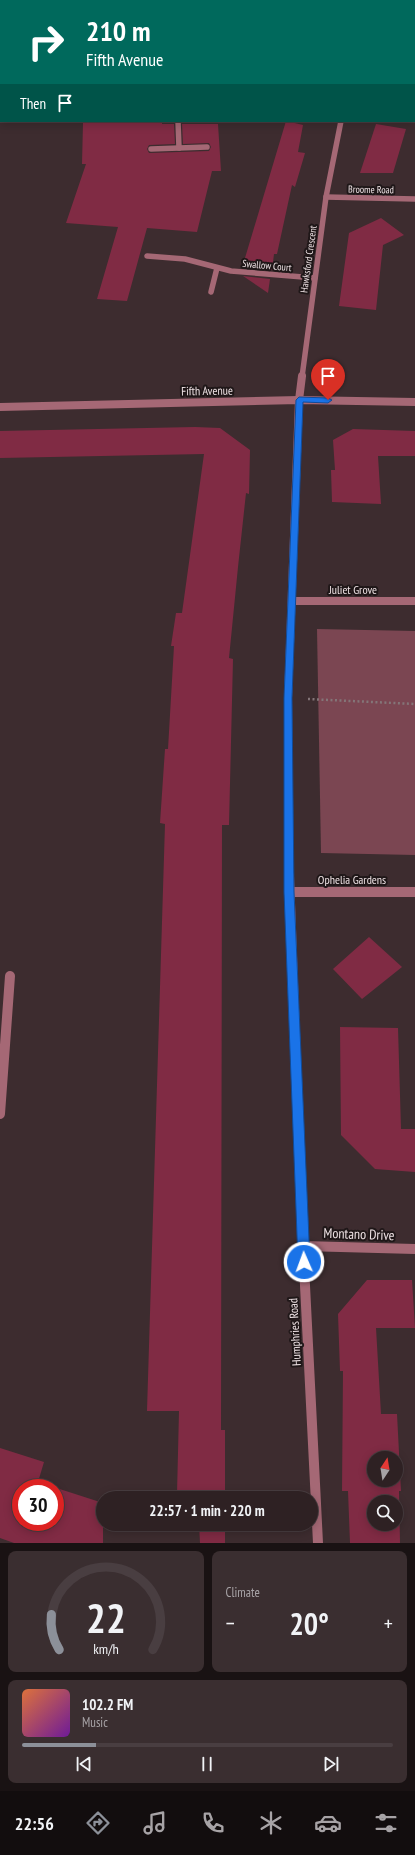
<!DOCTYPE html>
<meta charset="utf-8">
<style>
:root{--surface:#2e2123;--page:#3a2e30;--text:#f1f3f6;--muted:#a7a3a6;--line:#493e41;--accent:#8c9099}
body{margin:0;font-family:"PT Sans Narrow",sans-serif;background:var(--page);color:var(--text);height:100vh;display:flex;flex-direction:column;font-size:15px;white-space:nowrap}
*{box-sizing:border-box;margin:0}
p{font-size:13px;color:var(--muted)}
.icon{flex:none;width:22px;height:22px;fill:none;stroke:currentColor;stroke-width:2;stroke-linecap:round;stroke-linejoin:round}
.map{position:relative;height:1543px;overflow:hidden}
.panel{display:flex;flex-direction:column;gap:8px;padding:8px;background:#191213;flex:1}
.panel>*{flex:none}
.guide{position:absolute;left:0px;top:0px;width:415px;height:122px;box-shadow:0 2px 10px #0003,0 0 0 1px var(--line);background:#00695c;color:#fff;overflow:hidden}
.needle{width:26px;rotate:12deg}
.tools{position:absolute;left:367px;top:1451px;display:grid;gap:8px}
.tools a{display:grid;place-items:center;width:36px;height:36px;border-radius:50%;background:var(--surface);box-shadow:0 2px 10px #0003,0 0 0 1px var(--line);font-size:20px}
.speed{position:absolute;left:12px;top:1479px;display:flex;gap:8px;font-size:20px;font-weight:700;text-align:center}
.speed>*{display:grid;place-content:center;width:52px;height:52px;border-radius:50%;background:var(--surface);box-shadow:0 2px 10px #0003,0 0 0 1px var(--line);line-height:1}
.speed .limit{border:6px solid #d22;background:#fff;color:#111}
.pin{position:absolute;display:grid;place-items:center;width:34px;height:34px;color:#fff;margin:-41px -17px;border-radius:50% 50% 50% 0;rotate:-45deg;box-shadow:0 0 4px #0007}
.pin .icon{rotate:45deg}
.me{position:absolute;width:44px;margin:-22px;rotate:358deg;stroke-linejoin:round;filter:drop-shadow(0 0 3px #0008)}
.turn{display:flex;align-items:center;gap:14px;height:84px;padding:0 20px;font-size:18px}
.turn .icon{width:52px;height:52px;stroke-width:2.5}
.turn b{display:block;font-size:28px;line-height:34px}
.then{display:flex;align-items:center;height:38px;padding:0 20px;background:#0003;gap:8px;font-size:15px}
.big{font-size:30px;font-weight:600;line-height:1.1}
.panel .widget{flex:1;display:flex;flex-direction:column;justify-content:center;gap:6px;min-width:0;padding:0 14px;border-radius:8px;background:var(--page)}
.panel .dial{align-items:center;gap:0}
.dial svg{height:104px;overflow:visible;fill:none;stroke:var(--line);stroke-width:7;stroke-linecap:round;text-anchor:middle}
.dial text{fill:var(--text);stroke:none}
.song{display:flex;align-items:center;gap:12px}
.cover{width:48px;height:48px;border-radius:6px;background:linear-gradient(135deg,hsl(20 70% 55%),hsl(280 70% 35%))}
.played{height:4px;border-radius:2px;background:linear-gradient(90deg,var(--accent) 20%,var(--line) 20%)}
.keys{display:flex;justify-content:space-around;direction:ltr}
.heat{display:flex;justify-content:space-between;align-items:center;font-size:22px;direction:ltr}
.panel .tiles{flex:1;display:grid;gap:8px;grid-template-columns:1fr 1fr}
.widget:last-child{grid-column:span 2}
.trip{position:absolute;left:96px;top:1491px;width:222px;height:40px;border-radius:20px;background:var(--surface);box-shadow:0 2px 10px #0003,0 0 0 1px var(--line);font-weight:600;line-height:40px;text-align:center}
.tab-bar{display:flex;height:64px;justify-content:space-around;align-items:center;background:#120d0e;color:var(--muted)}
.tab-bar .icon{width:28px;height:28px}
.tab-bar .on{color:var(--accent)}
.tab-bar b{font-size:18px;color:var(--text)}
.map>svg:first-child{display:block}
.green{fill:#7b4652}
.building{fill:#802b44;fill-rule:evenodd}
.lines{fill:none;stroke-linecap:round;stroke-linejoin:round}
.path{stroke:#847578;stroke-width:2.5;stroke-dasharray:2 2.5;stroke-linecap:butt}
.lane{stroke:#a56875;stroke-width:10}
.street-far2{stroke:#a56875;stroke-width:5.5}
.street-far1{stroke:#a56875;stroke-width:8}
.street{stroke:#a56875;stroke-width:10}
.route{fill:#1a73e8;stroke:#114b97}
.labels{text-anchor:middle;stroke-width:4;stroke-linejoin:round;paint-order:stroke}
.far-street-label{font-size:10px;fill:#eee2e4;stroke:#1f1718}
.street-label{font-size:12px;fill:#eee2e4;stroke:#1f1718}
.near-street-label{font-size:14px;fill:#eee2e4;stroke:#1f1718}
</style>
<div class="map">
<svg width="415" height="1543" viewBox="0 0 415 1543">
<rect width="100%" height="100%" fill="#3d2c2f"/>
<!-- green -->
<path class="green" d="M 317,629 L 415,631 L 415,855 L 321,853 Z"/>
<!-- building -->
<g class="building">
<path d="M 162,121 L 162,124 L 174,124 L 175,144 L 149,145 L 147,149 L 149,153 L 209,151 L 211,147 L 209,143 L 183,144 L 182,124 L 218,124 L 221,171 L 212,171 L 197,232 L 147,228 L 127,301 L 97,299 L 118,227 L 66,223 L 86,164 L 82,164 L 83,123 Z"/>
<path d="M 286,121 L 303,125 L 298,152 L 305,153 L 295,187 L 292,185 L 277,254 L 274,254 L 272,270 L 242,268 Z"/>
<path d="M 376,124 L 406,129 L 393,173 L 360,173 Z"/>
<path d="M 381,218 L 404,235 L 383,245 L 376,310 L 339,306 L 349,233 Z"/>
<path d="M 243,276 L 270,279 L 268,293 Z"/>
<path d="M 195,427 L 220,428 L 250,450 L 249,494 L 246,493 L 238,567 L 229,658 L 233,659 L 229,825 L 222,825 L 221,1430 L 225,1430 L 225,1498 L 198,1498 L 198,1494 L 177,1494 L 179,1411 L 147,1411 L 165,824 L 160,823 L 165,749 L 168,749 L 174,646 L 171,646 L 176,613 L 182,613 L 204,454 L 0,458 L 0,431 Z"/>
<path d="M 353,429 L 415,431 L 415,456 L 378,456 L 381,504 L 332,502 L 331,470 L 335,470 L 333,440 Z"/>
<path d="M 369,937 L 402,967 L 362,999 L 333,969 Z"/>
<path d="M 340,1027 L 398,1028 L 401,1129 L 415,1129 L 415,1172 L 375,1169 L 341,1135 Z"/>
<path d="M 367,1280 L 412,1280 L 415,1328 L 376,1328 L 381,1414 L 397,1414 L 401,1491 L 399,1491 L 400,1543 L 350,1543 L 348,1491 L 342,1491 L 343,1371 L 340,1371 L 338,1314 ZM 374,1458 L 396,1458 L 396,1480 L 374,1480 ZM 374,1502 L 396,1502 L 396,1524 L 374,1524 Z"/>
<path d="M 0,1448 L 44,1462 L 38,1482 L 103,1503 L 103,1543 L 14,1543 L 0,1538 ZM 21,1488 L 55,1488 L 55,1522 L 21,1522 Z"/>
<path d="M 199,1524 L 225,1524 L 225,1543 L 200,1543 Z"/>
</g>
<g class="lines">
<!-- path -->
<path class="path" d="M 308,699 L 415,704"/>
<!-- lane -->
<path class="lane" d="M 0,1114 L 10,976"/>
<!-- street-far2 -->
<g class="street-far2">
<path d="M 178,121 L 179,148"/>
<path d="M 151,149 L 207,147"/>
<path d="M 326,197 L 415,199"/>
<path d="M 147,256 L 185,259 L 231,271 L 315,278"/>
<path d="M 211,292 L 217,268"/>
<path d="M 302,377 L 326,197 L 341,121"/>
</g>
<!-- street-far1 -->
<g class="street-far1">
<path d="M 0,407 L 299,400 L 415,402"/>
<path d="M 292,601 L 415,601"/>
<path d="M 289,877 L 288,698 L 299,400 L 302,376"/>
</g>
<!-- street -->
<g class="street">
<path d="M 289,876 L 303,1246 L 318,1543"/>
<path d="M 289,892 L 415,892"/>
<path d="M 303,1246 L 415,1249"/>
</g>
</g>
<!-- route -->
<path class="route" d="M 299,397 L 328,398 L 332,400 L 328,403 L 303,402 L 292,698 L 294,892 L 310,1262 L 308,1266 L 304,1267 L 300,1266 L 298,1262 L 284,892 L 284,698 L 296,400 Z"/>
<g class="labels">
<!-- far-street labels -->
<g class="far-street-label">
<text transform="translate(371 189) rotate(1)" y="4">Broome Road</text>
<text transform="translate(308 259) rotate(-82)" y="4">Hawksford Crescent</text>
<text transform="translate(267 265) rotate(5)" y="4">Swallow Court</text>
</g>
<!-- street labels -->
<g class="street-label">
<text transform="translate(207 391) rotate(-1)" y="4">Fifth Avenue</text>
<text x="353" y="594">Juliet Grove</text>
<text x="352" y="884">Ophelia Gardens</text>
<text transform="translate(295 1332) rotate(-93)" y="4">Humphries Road</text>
</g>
<!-- near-street labels -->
<g class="near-street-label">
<text transform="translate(359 1234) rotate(2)" y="5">Montano Drive</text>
</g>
</g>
</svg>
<div class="tools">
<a><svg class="needle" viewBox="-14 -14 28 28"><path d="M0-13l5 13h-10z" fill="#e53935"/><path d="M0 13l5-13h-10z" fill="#a7a3a6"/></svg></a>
<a><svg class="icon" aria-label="search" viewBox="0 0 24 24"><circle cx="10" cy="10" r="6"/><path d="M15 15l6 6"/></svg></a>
</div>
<div class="speed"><div class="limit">30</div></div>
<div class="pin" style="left:328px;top:400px;background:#d93025"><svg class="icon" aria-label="arrive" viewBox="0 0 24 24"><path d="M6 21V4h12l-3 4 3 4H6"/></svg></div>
<svg class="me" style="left:304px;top:1262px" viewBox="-20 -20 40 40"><circle r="17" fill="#1a73e8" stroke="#fff" stroke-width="3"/><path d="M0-11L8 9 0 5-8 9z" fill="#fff"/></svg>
<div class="trip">22:57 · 1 min · 220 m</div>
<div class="guide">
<div class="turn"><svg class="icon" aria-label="right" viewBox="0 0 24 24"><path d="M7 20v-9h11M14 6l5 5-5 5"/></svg><div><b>210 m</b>Fifth Avenue</div></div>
<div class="then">Then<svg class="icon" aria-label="arrive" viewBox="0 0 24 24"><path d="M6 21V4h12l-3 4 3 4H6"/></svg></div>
</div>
</div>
<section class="panel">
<div class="tiles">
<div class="widget dial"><svg viewBox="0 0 100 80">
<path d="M14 69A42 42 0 1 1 86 69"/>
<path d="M14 69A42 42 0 0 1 8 42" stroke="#8c9099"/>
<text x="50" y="56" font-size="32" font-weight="700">22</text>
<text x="50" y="72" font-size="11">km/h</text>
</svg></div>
<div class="widget"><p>Climate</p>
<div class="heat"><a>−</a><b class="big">20°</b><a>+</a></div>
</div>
<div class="widget">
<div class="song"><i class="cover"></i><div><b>102.2 FM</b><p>Music</p></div></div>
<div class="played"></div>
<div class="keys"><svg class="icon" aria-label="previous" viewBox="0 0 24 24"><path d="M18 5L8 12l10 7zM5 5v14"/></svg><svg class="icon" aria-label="pause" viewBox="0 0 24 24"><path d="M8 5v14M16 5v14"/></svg><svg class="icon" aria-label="next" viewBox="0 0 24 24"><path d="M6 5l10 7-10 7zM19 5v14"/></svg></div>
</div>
</div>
</section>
<nav class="tab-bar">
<b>22:56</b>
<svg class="icon on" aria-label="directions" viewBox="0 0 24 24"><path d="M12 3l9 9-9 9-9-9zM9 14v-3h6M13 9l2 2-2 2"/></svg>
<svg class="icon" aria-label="music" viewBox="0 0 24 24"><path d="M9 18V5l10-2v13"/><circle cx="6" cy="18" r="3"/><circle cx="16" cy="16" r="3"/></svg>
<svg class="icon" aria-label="phone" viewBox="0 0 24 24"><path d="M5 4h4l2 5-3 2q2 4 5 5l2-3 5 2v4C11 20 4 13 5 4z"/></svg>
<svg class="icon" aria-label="climate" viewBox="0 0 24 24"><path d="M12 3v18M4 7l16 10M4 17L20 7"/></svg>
<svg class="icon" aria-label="car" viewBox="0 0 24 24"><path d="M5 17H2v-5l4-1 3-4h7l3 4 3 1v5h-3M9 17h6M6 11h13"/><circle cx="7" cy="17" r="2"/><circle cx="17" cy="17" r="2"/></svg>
<svg class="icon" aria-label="filters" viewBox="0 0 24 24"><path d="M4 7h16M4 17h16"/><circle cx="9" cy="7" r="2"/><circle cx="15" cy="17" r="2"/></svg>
</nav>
